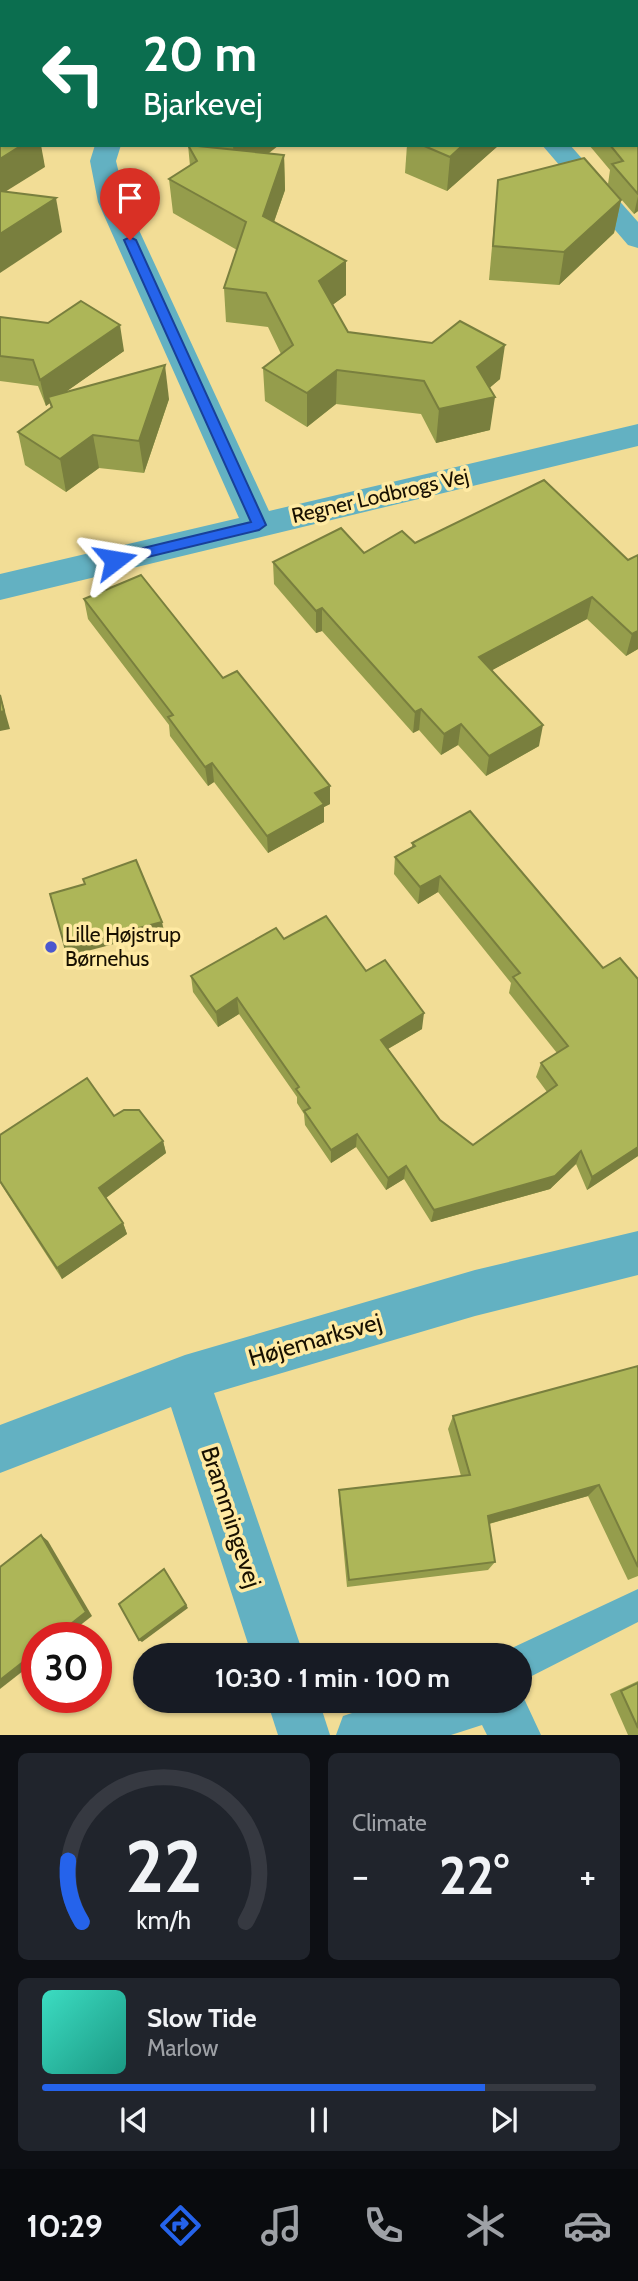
<!DOCTYPE html>
<meta charset="utf-8">
<style>
:root{--surface:#171b24;--page:#20242c;--text:#f1f3f6;--muted:#9ea1a6;--line:#363941;--accent:#2563eb}
body{margin:0;font-family:Cabin,sans-serif;background:var(--page);color:var(--text);height:100vh;display:flex;flex-direction:column;font-size:26px;white-space:nowrap}
*{box-sizing:border-box;margin:0}
p{font-size:23px;color:var(--muted)}
.icon{flex:none;width:38px;height:38px;fill:none;stroke:currentColor;stroke-width:2;stroke-linecap:round;stroke-linejoin:round}
.map{position:relative;height:1735px;overflow:hidden}
.drawer{display:flex;flex-direction:column;gap:18px;padding:18px;background:#0d0f14;flex:1}
.drawer>*{flex:none}
.banner{position:absolute;left:0px;top:0px;width:639px;height:147px;box-shadow:0 2px 5px #0004;background:#0b6e4f;color:#fff;overflow:hidden}
.speed{position:absolute;left:21px;top:1622px;display:flex;gap:14px;font-size:35px;font-weight:700;text-align:center}
.speed>*{display:grid;place-content:center;width:91px;height:91px;border-radius:50%;background:var(--surface);box-shadow:0 2px 5px #0004;line-height:1}
.speed .limit{border:10px solid #d22;background:#fff;color:#111}
.pin{position:absolute;display:grid;place-items:center;width:60px;height:60px;color:#fff;margin:-72px -30px;border-radius:50% 50% 50% 0;rotate:-45deg;box-shadow:0 0 7px #0007}
.pin .icon{rotate:45deg}
.me{position:absolute;width:77px;margin:-38px;rotate:76deg;stroke-linejoin:round;filter:drop-shadow(0 0 5px #0008)}
.turn{display:flex;align-items:center;gap:24px;height:147px;padding:0 28px;font-size:32px}
.turn .icon{width:91px;height:91px;stroke-width:2.5}
.turn b{display:block;font-size:49px;line-height:60px}
.big{font-size:52px;font-weight:700;line-height:1.1}
.drawer .tile{flex:1;display:flex;flex-direction:column;justify-content:center;gap:10px;min-width:0;padding:0 24px;border-radius:10px;background:var(--page)}
.drawer .dial{align-items:center;gap:0}
.dial svg{height:182px;overflow:visible;fill:none;stroke:var(--line);stroke-width:7;stroke-linecap:round;text-anchor:middle}
.dial text{fill:var(--text);stroke:none}
.song{display:flex;align-items:center;gap:21px}
.cover{width:84px;height:84px;border-radius:10px;background:linear-gradient(135deg,hsl(170 70% 55%),hsl(170 70% 35%))}
.played{height:7px;border-radius:4px;background:linear-gradient(90deg,var(--accent) 80%,var(--line) 80%)}
.keys{display:flex;justify-content:space-around;direction:ltr}
.heat{display:flex;justify-content:space-between;align-items:center;font-size:38px;direction:ltr}
.drawer .tiles{flex:1;display:grid;gap:18px;grid-template-columns:1fr 1fr}
.tile:last-child{grid-column:span 2}
.trip{position:absolute;left:133px;top:1643px;width:399px;height:70px;border-radius:35px;background:var(--surface);box-shadow:0 2px 5px #0004;font-weight:700;line-height:70px;text-align:center}
.menu{display:flex;height:112px;justify-content:space-around;align-items:center;background:#090b0e;color:var(--muted)}
.menu .icon{width:49px;height:49px}
.menu .active{color:var(--accent)}
.menu b{font-size:32px;color:var(--text)}
.map>svg:first-child{display:block}
.lines{fill:none;stroke-linecap:round;stroke-linejoin:round}
.lane{fill:#63b1c2;fill-rule:evenodd}
.street{fill:#63b1c2;fill-rule:evenodd}
.wall{fill:#959d4c}
.shaded-wall{fill:#797f3e}
.building{fill:#adb658;stroke:#797f3e;stroke-width:2}
.route{fill:#2563eb;stroke:#184099;stroke-width:2}
.poi-dot{fill:#4b58ce;stroke:#ffeaa3;stroke-width:2.5}
.labels{text-anchor:middle;stroke-width:7;stroke-linejoin:round;paint-order:stroke}
.street-label{font-size:21px;fill:#181000;stroke:#ffeaa3}
.poi-label{font-size:21px;fill:#181000;stroke:#ffeaa3;text-anchor:start}
.near-street-label{font-size:24px;fill:#181000;stroke:#ffeaa3}
</style>
<div class="map">
<svg width="638" height="1735" viewBox="0 0 638 1735">
<rect width="100%" height="100%" fill="#f2dd96"/>
<g class="lines">
<!-- lane -->
<path class="lane" d="M 638,1589 L 638,1622 L 520,1682 L 520,1656 L 508,1656 L 514,1647 Z"/>
<!-- street -->
<g class="street">
<path d="M 414,0 L 439,0 L 440,2 L 415,2 Z"/>
<path d="M 95,145 L 121,145 L 116,161 L 126,202 L 269,511 L 638,424 L 638,446 L 0,600 L 0,574 L 239,518 L 98,202 L 90,161 Z"/>
<path d="M 542,145 L 570,145 L 638,222 L 638,248 L 628,245 Z"/>
<path d="M 638,1231 L 638,1275 L 475,1316 L 214,1393 L 304,1656 L 252,1656 L 171,1407 L 0,1473 L 0,1425 L 185,1355 L 475,1270 Z"/>
<path d="M 520,1690 L 541,1735 L 487,1735 L 482,1725 L 451,1735 L 336,1735 L 343,1716 L 388,1701 L 520,1701 Z"/>
<path d="M 267,1701 L 319,1701 L 330,1735 L 278,1735 Z"/>
</g>
</g>
<!-- wall -->
<g class="wall">
<path d="M 475,0 L 638,0 L 638,211 L 634,214 L 608,184 L 610,170 L 589,145 L 637,145 L 637,2 L 476,2 Z"/>
<path d="M 188,145 L 216,148 L 214,145 L 279,145 L 268,154 L 284,155 L 285,190 L 274,222 L 346,295 L 332,305 L 348,332 L 500,379 L 489,388 L 490,430 L 436,443 L 421,414 L 336,404 L 307,427 L 265,401 L 263,368 L 281,354 L 268,327 L 226,322 L 224,288 L 237,250 L 173,213 L 169,179 L 190,166 Z"/>
<path d="M 407,145 L 499,145 L 447,191 L 405,173 Z"/>
<path d="M 498,180 L 621,200 L 614,233 L 559,285 L 489,280 Z"/>
<path d="M 0,317 L 124,351 L 64,393 L 169,399 L 144,473 L 99,468 L 66,492 L 25,465 L 18,432 L 51,409 L 50,403 L 46,406 L 38,386 L 0,381 Z"/>
<path d="M 415,543 L 628,560 L 638,649 L 626,656 L 587,619 L 492,670 L 539,746 L 486,776 L 458,745 L 441,755 L 419,730 L 413,733 L 322,631 L 316,633 L 274,584 L 273,562 L 364,553 Z"/>
<path d="M 84,599 L 223,678 L 330,804 L 324,807 L 324,822 L 268,853 L 214,782 L 208,786 L 170,736 L 169,725 L 88,619 Z"/>
<path d="M 470,811 L 638,1156 L 587,1190 L 576,1164 L 550,1189 L 431,1222 L 404,1179 L 386,1190 L 356,1147 L 331,1163 L 305,1125 L 304,1114 L 297,1103 L 297,1097 L 239,1014 L 218,1027 L 193,992 L 191,976 L 284,939 L 366,971 L 422,1029 L 388,1049 L 440,1120 L 473,1145 L 547,1092 L 536,1077 L 541,1063 L 557,1053 L 509,993 L 511,983 L 438,892 L 418,904 L 394,874 L 395,857 L 412,847 L 412,843 Z"/>
<path d="M 0,1135 L 163,1141 L 166,1153 L 106,1198 L 123,1223 L 127,1234 L 62,1279 L 0,1183 Z"/>
<path d="M 638,1366 L 638,1576 L 628,1580 L 588,1496 L 489,1524 L 495,1562 L 488,1570 L 347,1587 L 339,1500 L 339,1490 L 461,1476 L 448,1429 L 453,1416 Z"/>
<path d="M 638,1681 L 638,1735 L 628,1735 L 610,1694 Z"/>
</g>
<!-- shaded-wall -->
<g class="shaded-wall">
<path d="M 0,49 L 2,59 L 2,76 L 0,79 Z"/>
<path d="M 22,145 L 41,145 L 45,167 L 0,195 L 0,159 Z"/>
<path d="M 233,145 L 279,145 L 235,178 Z"/>
<path d="M 463,145 L 499,145 L 447,191 L 450,157 Z"/>
<path d="M 284,155 L 285,190 L 264,250 L 263,216 Z"/>
<path d="M 638,196 L 638,211 L 634,214 Z"/>
<path d="M 56,198 L 62,232 L 0,273 L 0,234 Z"/>
<path d="M 621,200 L 614,233 L 559,285 L 564,252 Z"/>
<path d="M 346,261 L 346,295 L 319,315 L 319,281 Z"/>
<path d="M 120,325 L 124,351 L 50,403 L 48,397 L 50,403 L 46,406 L 40,380 Z"/>
<path d="M 505,345 L 500,379 L 474,401 L 477,367 Z"/>
<path d="M 165,365 L 169,399 L 144,473 L 139,441 Z"/>
<path d="M 337,370 L 336,404 L 307,427 L 307,393 Z"/>
<path d="M 495,397 L 490,430 L 436,443 L 439,409 Z"/>
<path d="M 93,435 L 99,468 L 66,492 L 60,459 Z"/>
<path d="M 592,597 L 587,619 L 476,679 L 479,657 Z"/>
<path d="M 322,608 L 322,631 L 316,633 L 316,611 Z"/>
<path d="M 638,631 L 638,649 L 626,656 L 632,634 Z"/>
<path d="M 0,694 L 10,729 L 0,731 Z"/>
<path d="M 421,709 L 419,730 L 413,733 L 415,712 Z"/>
<path d="M 461,724 L 458,745 L 441,755 L 444,734 Z"/>
<path d="M 543,725 L 539,746 L 486,776 L 489,756 Z"/>
<path d="M 212,763 L 214,782 L 208,786 L 205,767 Z"/>
<path d="M 330,786 L 330,804 L 324,807 L 324,822 L 268,853 L 267,836 L 315,793 Z"/>
<path d="M 440,876 L 438,892 L 418,904 L 420,887 Z"/>
<path d="M 162,922 L 164,931 L 68,956 L 65,947 Z"/>
<path d="M 237,998 L 239,1014 L 218,1027 L 216,1012 Z"/>
<path d="M 424,1013 L 422,1029 L 379,1054 L 381,1040 Z"/>
<path d="M 357,1134 L 356,1147 L 331,1163 L 331,1150 Z"/>
<path d="M 163,1141 L 166,1153 L 103,1200 L 99,1188 Z"/>
<path d="M 638,1147 L 638,1156 L 587,1190 L 592,1177 Z"/>
<path d="M 581,1151 L 576,1164 L 550,1189 L 431,1222 L 434,1210 Z"/>
<path d="M 406,1166 L 404,1179 L 386,1190 L 388,1178 Z"/>
<path d="M 123,1223 L 127,1234 L 62,1279 L 57,1268 Z"/>
<path d="M 599,1485 L 588,1496 L 481,1526 L 488,1516 Z"/>
<path d="M 41,1535 L 48,1541 L 92,1616 L 64,1638 L 53,1638 Z"/>
<path d="M 166,1572 L 188,1608 L 142,1642 L 139,1640 Z"/>
<path d="M 37,1651 L 37,1660 L 0,1689 L 0,1680 Z"/>
</g>
<!-- building -->
<g class="building">
<path d="M 496,0 L 638,0 L 638,194 L 612,164 L 623,161 L 610,145 L 637,145 L 637,2 L 498,2 Z"/>
<path d="M 0,113 L 2,114 L 2,145 L 22,145 L 0,159 Z"/>
<path d="M 188,145 L 284,155 L 263,216 L 346,261 L 319,281 L 348,332 L 432,343 L 460,321 L 505,345 L 477,367 L 495,397 L 439,409 L 424,381 L 337,370 L 307,393 L 263,368 L 293,345 L 266,293 L 224,288 L 246,222 L 169,179 L 197,161 Z"/>
<path d="M 422,145 L 463,145 L 450,157 Z"/>
<path d="M 584,158 L 621,200 L 564,252 L 493,246 L 498,180 Z"/>
<path d="M 0,191 L 56,198 L 0,234 Z"/>
<path d="M 81,301 L 120,325 L 40,380 L 33,360 L 0,356 L 0,317 L 48,323 Z"/>
<path d="M 165,365 L 139,441 L 93,435 L 60,459 L 18,432 L 52,407 L 48,397 Z"/>
<path d="M 544,480 L 628,560 L 638,555 L 638,631 L 632,634 L 592,597 L 479,657 L 543,725 L 489,756 L 461,724 L 444,734 L 421,709 L 415,712 L 322,608 L 316,611 L 273,562 L 341,528 L 364,553 L 402,531 L 415,543 Z"/>
<path d="M 141,575 L 223,678 L 237,671 L 330,786 L 315,793 L 324,804 L 267,836 L 212,763 L 205,767 L 168,717 L 173,715 L 84,599 Z"/>
<path d="M 0,695 L 4,711 L 0,712 Z"/>
<path d="M 470,811 L 603,968 L 620,958 L 638,979 L 638,1147 L 592,1177 L 581,1151 L 555,1176 L 434,1210 L 406,1166 L 388,1178 L 357,1134 L 331,1150 L 304,1111 L 310,1108 L 296,1089 L 299,1087 L 237,998 L 216,1012 L 191,976 L 276,928 L 284,939 L 326,916 L 366,971 L 385,960 L 424,1013 L 381,1040 L 440,1120 L 473,1145 L 557,1085 L 541,1063 L 568,1046 L 513,977 L 520,973 L 440,876 L 420,887 L 395,857 L 415,846 L 412,843 Z"/>
<path d="M 136,860 L 162,922 L 65,947 L 50,894 L 85,884 L 83,879 Z"/>
<path d="M 87,1078 L 114,1116 L 124,1110 L 139,1110 L 163,1141 L 99,1188 L 123,1223 L 57,1268 L 0,1181 L 0,1135 Z"/>
<path d="M 638,1366 L 638,1567 L 599,1485 L 488,1516 L 495,1562 L 349,1580 L 339,1490 L 470,1475 L 453,1416 Z"/>
<path d="M 41,1535 L 86,1612 L 53,1638 L 37,1638 L 37,1651 L 0,1680 L 0,1567 Z"/>
<path d="M 164,1569 L 186,1605 L 139,1640 L 119,1604 Z"/>
<path d="M 638,1683 L 638,1728 L 621,1691 Z"/>
</g>
<!-- route -->
<path class="route" d="M 130,237 L 136,240 L 266,525 L 259,530 L 115,565 L 110,563 L 110,556 L 251,522 L 124,240 Z"/>
<!-- markers -->
<circle class="poi-dot" cx="51" cy="947" r="7"/>
<g class="labels">
<!-- street labels -->
<g class="street-label">
<text transform="translate(380 496) rotate(-13)" y="7">Regner Lodbrogs Vej</text>
</g>
<!-- poi labels -->
<g class="poi-label">
<text x="65" y="942">Lille Højstrup<tspan x="65" dy="24">Børnehus</tspan></text>
</g>
<!-- near-street labels -->
<g class="near-street-label">
<text transform="translate(315 1340) rotate(-16)" y="8">Højemarksvej</text>
<text transform="translate(231 1517) rotate(72)" y="8">Brammingevej</text>
</g>
</g>
</svg>
<div class="speed"><div class="limit">30</div></div>
<div class="pin" style="left:130px;top:240px;background:#d93025"><svg class="icon" aria-label="arrive" viewBox="0 0 24 24"><path d="M6 21V4h12l-3 4 3 4H6"/></svg></div>
<svg class="me" style="left:115px;top:560px" viewBox="-20 -20 40 40"><path d="M0-17L14 15 0 8-14 15z" fill="#2563eb" stroke="#fff" stroke-width="4"/></svg>
<div class="trip">10:30 · 1 min · 100 m</div>
<div class="banner">
<div class="turn"><svg class="icon" aria-label="left" viewBox="0 0 24 24"><path d="M17 20v-9H6M10 6l-5 5 5 5"/></svg><div><b>20 m</b>Bjarkevej</div></div>
</div>
</div>
<section class="drawer">
<div class="tiles">
<div class="tile dial"><svg viewBox="0 0 100 80">
<path d="M14 69A42 42 0 1 1 86 69"/>
<path d="M14 69A42 42 0 0 1 8 42" stroke="#2563eb"/>
<text x="50" y="56" font-size="32" font-weight="700">22</text>
<text x="50" y="72" font-size="11">km/h</text>
</svg></div>
<div class="tile"><p>Climate</p>
<div class="heat"><a>−</a><b class="big">22°</b><a>+</a></div>
</div>
<div class="tile">
<div class="song"><i class="cover"></i><div><b>Slow Tide</b><p>Marlow</p></div></div>
<div class="played"></div>
<div class="keys"><svg class="icon" aria-label="previous" viewBox="0 0 24 24"><path d="M18 5L8 12l10 7zM5 5v14"/></svg><svg class="icon" aria-label="pause" viewBox="0 0 24 24"><path d="M8 5v14M16 5v14"/></svg><svg class="icon" aria-label="next" viewBox="0 0 24 24"><path d="M6 5l10 7-10 7zM19 5v14"/></svg></div>
</div>
</div>
</section>
<nav class="menu">
<b>10:29</b>
<svg class="icon active" aria-label="directions" viewBox="0 0 24 24"><path d="M12 3l9 9-9 9-9-9zM9 14v-3h6M13 9l2 2-2 2"/></svg>
<svg class="icon" aria-label="music" viewBox="0 0 24 24"><path d="M9 18V5l10-2v13"/><circle cx="6" cy="18" r="3"/><circle cx="16" cy="16" r="3"/></svg>
<svg class="icon" aria-label="phone" viewBox="0 0 24 24"><path d="M5 4h4l2 5-3 2q2 4 5 5l2-3 5 2v4C11 20 4 13 5 4z"/></svg>
<svg class="icon" aria-label="climate" viewBox="0 0 24 24"><path d="M12 3v18M4 7l16 10M4 17L20 7"/></svg>
<svg class="icon" aria-label="car" viewBox="0 0 24 24"><path d="M5 17H2v-5l4-1 3-4h7l3 4 3 1v5h-3M9 17h6M6 11h13"/><circle cx="7" cy="17" r="2"/><circle cx="17" cy="17" r="2"/></svg>
</nav>
